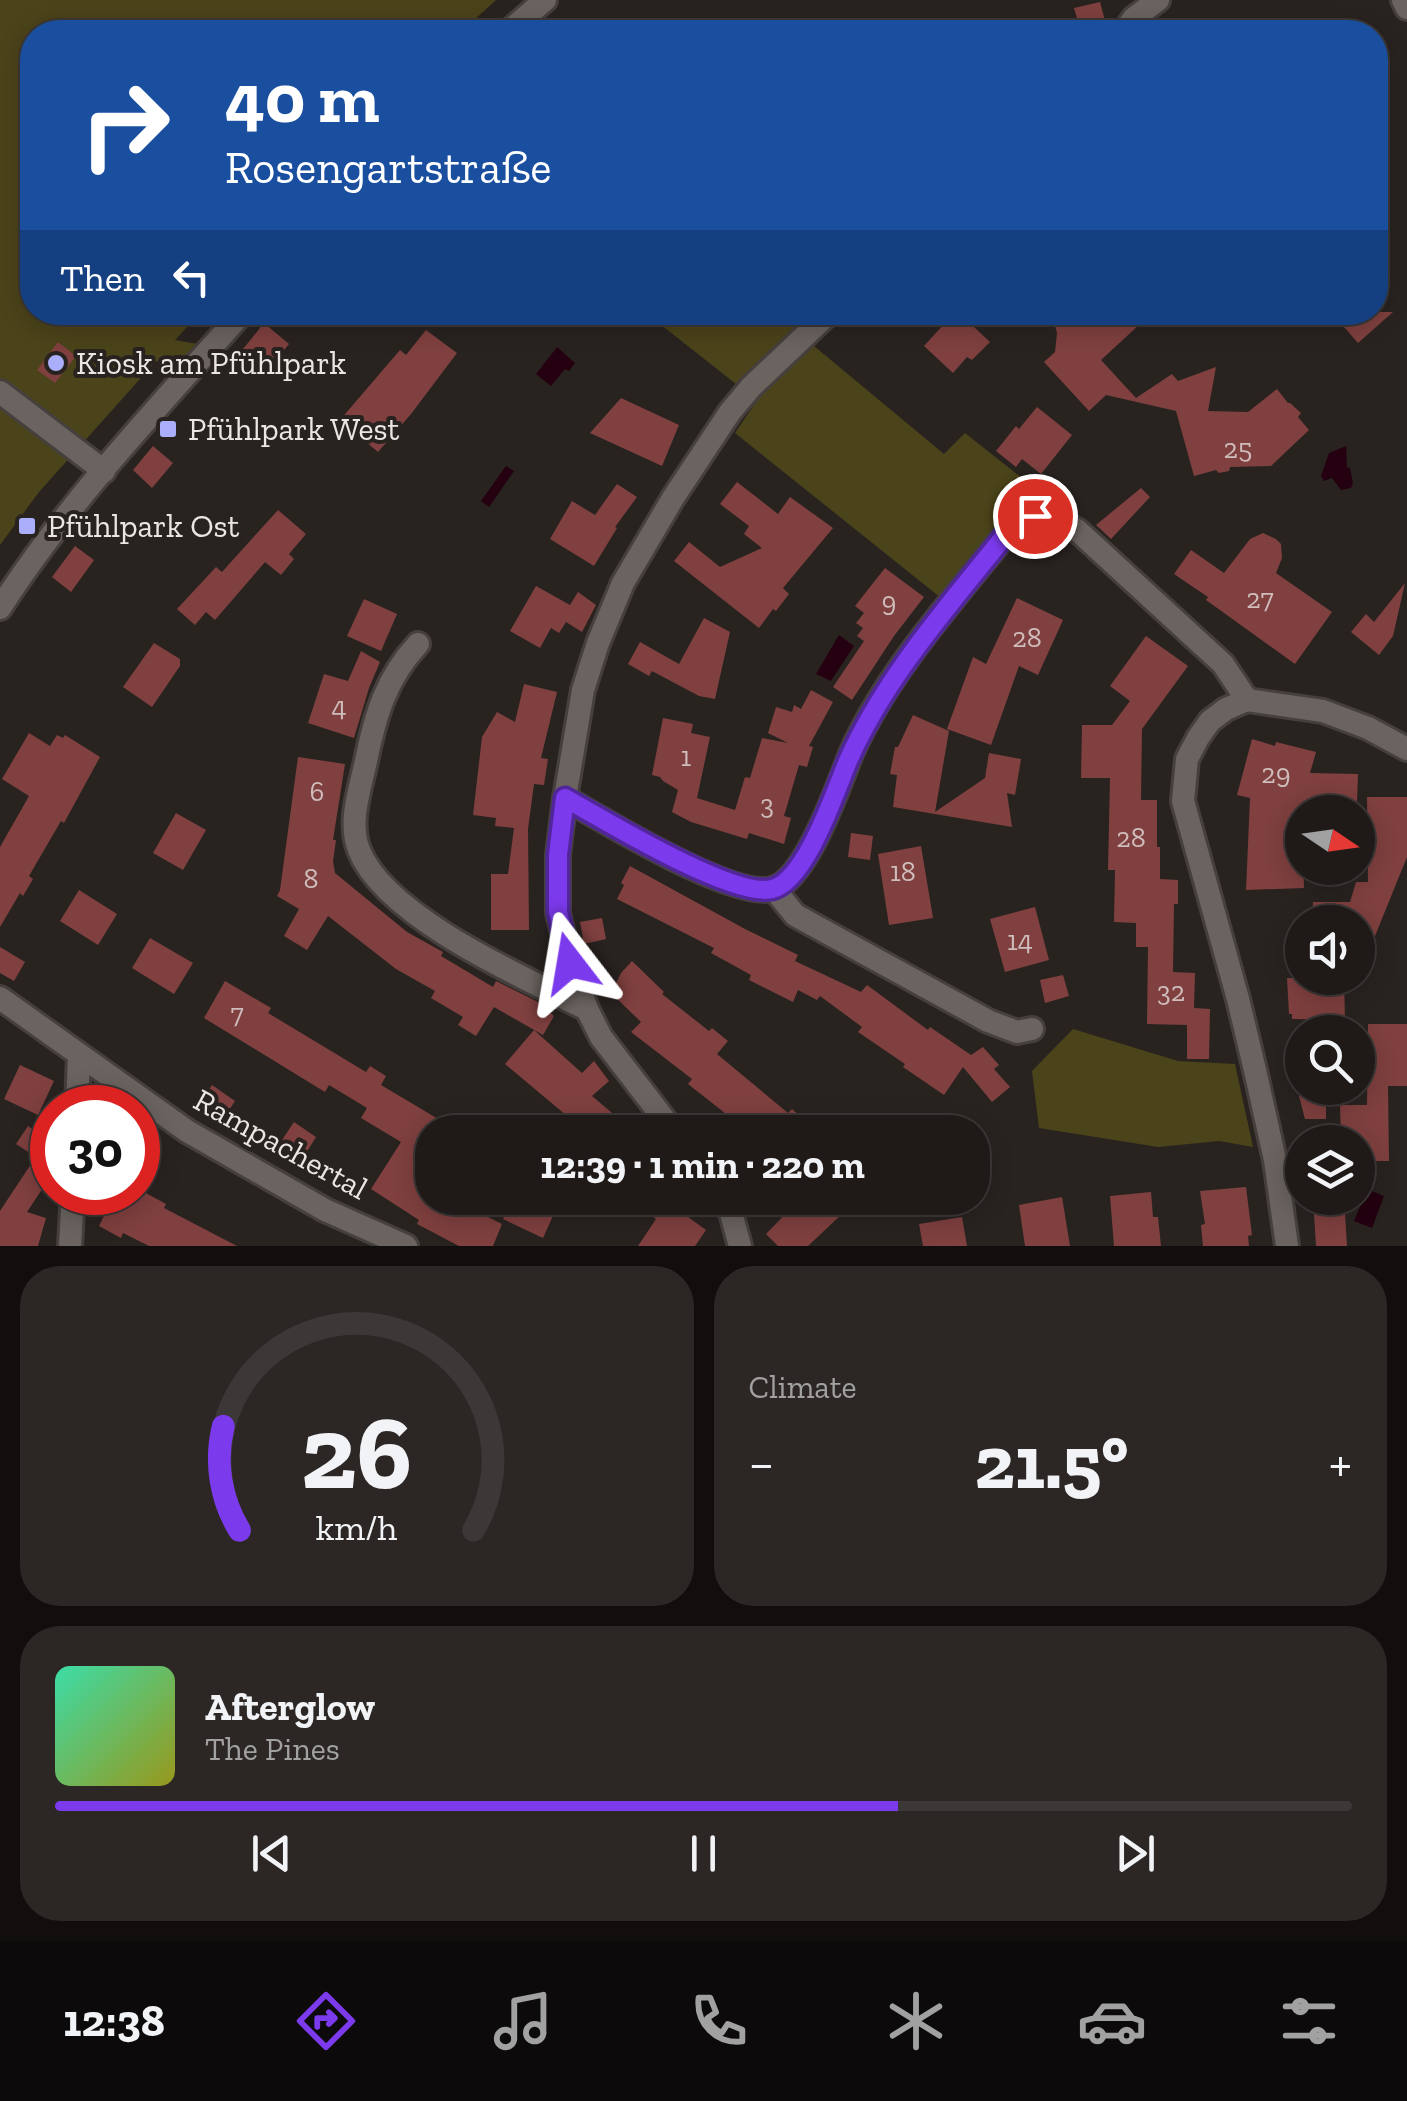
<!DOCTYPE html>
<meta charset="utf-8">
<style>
:root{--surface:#1f1a18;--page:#2c2725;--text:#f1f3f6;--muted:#a1a1a2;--line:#3c3837;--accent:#7c3aed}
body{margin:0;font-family:"Zilla Slab",serif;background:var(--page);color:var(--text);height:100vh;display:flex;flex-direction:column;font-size:38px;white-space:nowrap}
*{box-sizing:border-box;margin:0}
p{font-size:32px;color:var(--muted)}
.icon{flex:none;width:55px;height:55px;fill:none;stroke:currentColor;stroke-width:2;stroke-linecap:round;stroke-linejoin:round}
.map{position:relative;height:1246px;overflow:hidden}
.panel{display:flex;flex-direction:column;gap:20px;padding:20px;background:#110e0d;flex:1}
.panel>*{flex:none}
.hud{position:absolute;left:20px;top:20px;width:1368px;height:305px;border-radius:40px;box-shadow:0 5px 25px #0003,0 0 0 2px var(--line);background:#1a4fa0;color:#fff;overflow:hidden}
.needle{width:65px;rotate:103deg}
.controls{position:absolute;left:1285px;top:795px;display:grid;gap:20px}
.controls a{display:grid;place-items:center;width:90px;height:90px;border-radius:50%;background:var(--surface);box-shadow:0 5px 25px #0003,0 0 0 2px var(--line);font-size:50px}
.speed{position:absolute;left:30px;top:1085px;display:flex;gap:20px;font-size:50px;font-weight:700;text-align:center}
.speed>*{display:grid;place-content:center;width:130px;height:130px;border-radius:50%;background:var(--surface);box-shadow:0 5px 25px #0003,0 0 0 2px var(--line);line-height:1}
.speed .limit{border:15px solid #d22;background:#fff;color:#111}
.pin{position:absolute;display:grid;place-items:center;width:85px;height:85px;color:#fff;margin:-42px;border:5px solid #fff;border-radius:50%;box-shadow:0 2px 10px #0007}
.me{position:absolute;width:110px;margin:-55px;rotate:346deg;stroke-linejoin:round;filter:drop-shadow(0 0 8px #0008)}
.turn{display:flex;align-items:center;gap:35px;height:210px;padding:0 40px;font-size:45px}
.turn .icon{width:130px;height:130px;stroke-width:2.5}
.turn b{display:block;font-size:70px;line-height:85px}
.then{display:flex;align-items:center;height:95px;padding:0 40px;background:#0003;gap:20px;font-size:38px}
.big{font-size:75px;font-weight:700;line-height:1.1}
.panel .widget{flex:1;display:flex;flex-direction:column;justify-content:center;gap:15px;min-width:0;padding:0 35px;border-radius:40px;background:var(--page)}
.panel .dial{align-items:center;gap:0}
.dial svg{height:260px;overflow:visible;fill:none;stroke:var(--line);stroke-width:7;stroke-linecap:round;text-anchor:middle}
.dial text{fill:var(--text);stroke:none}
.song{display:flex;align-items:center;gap:30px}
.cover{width:120px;height:120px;border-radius:15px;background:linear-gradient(135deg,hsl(160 70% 55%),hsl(60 70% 35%))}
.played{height:10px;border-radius:5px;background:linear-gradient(90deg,var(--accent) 65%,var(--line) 65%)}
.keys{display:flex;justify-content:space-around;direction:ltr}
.heat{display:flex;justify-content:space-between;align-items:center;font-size:55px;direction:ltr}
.panel .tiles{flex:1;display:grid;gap:20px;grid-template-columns:1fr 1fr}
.widget:last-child{grid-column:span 2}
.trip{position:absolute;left:415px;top:1115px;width:575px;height:100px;border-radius:40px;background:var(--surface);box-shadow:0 5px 25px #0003,0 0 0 2px var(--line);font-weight:700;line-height:100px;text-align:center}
.tab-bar{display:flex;height:160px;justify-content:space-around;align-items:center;background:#0c0a0a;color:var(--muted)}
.tab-bar .icon{width:70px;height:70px}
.tab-bar .current{color:var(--accent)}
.tab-bar b{font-size:45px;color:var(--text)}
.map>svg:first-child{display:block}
.green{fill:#4b4319}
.water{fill:#240010}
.building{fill:#7f403f}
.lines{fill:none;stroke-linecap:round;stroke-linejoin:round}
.minor-casing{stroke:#45403e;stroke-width:28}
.minor{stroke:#6a635f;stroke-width:22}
.route-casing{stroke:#51269a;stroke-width:25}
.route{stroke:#7c3aed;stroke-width:18}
.poi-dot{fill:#abaffb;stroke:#292320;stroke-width:4}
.labels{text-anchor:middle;stroke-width:8;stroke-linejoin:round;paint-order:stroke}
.number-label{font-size:28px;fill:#cfbcbb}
.poi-label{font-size:32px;fill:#eae6e4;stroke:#292320;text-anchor:start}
.street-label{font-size:32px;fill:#eae6e4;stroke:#292320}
</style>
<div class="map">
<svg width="1407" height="1246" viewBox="0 0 1407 1246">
<rect width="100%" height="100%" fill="#292320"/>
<!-- green -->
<g class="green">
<path d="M 0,0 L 496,0 L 461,32 L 32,32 L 32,312 L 200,313 L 175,340 L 198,344 L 176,368 L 156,361 L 39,492 L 0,545 Z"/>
<path d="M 646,313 L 812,313 L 736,384 Z"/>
<path d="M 808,341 L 944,454 L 965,433 L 1027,482 L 941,598 L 735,433 L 769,383 Z"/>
<path d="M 1073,1029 L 1178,1061 L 1235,1064 L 1253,1147 L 1219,1141 L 1158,1147 L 1039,1128 L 1032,1071 Z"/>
</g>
<!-- water -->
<g class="water">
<path d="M 557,347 L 575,363 L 569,371 L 565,369 L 551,386 L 536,374 Z"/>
<path d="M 1346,446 L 1347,467 L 1350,468 L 1353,483 L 1351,488 L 1341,490 L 1332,478 L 1324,481 L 1321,476 L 1329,453 Z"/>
<path d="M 506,466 L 514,471 L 489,507 L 481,501 Z"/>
<path d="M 839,635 L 854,646 L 831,681 L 816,674 Z"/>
<path d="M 1367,1189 L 1384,1196 L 1372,1228 L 1354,1221 Z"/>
</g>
<!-- building -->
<g class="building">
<path d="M 1100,2 L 1108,32 L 1081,32 L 1074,8 Z"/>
<path d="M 955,312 L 958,312 L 990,342 L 972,360 L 967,357 L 953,373 L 924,346 Z"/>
<path d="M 1057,312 L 1153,312 L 1101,360 L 1136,398 L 1172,374 L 1178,381 L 1216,367 L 1208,411 L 1248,412 L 1277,389 L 1288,403 L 1290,403 L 1301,413 L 1298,417 L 1309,430 L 1271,466 L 1230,467 L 1229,471 L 1219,473 L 1216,470 L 1194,476 L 1176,411 L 1106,395 L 1089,411 L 1044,362 L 1055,352 L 1057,333 L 1054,322 L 1060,320 Z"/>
<path d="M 1331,312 L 1393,312 L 1358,343 Z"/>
<path d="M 264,323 L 289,344 L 268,370 L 243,349 Z"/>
<path d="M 426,330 L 457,353 L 411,414 L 378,452 L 340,420 L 400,350 L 406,355 Z"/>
<path d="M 58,342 L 76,356 L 55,383 L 37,370 Z"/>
<path d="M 621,398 L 679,425 L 662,466 L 590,433 Z"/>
<path d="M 1037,407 L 1072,435 L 1041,474 L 1022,459 L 1016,467 L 996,451 L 1016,426 L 1019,429 Z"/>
<path d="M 153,446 L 173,463 L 152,488 L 133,470 Z"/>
<path d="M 737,482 L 778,514 L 790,497 L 833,528 L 783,588 L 789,594 L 776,611 L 773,609 L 759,628 L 674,561 L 689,542 L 720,567 L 762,548 L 744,534 L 749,526 L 720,504 Z"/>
<path d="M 617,484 L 637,497 L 615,527 L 617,528 L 594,566 L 550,539 L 572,501 L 595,515 Z"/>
<path d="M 1141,488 L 1150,497 L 1111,539 L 1096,525 Z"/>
<path d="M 278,510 L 306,534 L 289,554 L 294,559 L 281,575 L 265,562 L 215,620 L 206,612 L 195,625 L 177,609 L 216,567 L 222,572 Z"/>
<path d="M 1263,533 L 1276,539 L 1281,544 L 1282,558 L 1276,573 L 1332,612 L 1295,664 L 1206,600 L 1208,597 L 1174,574 L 1191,550 L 1224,573 L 1250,539 Z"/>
<path d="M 75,546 L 94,560 L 71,592 L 52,577 Z"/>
<path d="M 885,568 L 924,597 L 894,636 L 852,700 L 833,687 L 864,641 L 857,636 L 863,628 L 856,623 L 864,613 L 855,606 Z"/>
<path d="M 1405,583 L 1393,636 L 1379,655 L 1351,632 L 1366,614 L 1374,622 Z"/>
<path d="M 536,586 L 570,605 L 578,592 L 596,605 L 582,632 L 566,622 L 559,633 L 551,628 L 540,648 L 510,631 Z"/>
<path d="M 1017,598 L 1063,620 L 1038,675 L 1019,666 L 991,745 L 947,729 L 973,657 L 986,664 Z"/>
<path d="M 364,599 L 397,614 L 381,651 L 347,636 Z"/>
<path d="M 704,618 L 730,632 L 715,699 L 699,696 L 652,671 L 649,676 L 628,664 L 640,642 L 679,664 Z"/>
<path d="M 1146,636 L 1188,666 L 1142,729 L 1141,800 L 1157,800 L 1157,847 L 1160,847 L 1160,879 L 1178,880 L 1178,904 L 1174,904 L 1173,972 L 1195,973 L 1194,1008 L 1210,1009 L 1209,1059 L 1187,1059 L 1187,1025 L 1147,1024 L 1148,947 L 1136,947 L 1136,923 L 1114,922 L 1115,870 L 1108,870 L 1110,778 L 1081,778 L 1082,725 L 1112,725 L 1130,701 L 1110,686 Z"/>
<path d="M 154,643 L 180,659 L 180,666 L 152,707 L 123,687 Z"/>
<path d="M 361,651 L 380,662 L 369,688 L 354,738 L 308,723 L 324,674 L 348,681 Z"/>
<path d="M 524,684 L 557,692 L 541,758 L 548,759 L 544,785 L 534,784 L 528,829 L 529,930 L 491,930 L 491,874 L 508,874 L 514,828 L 495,826 L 496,818 L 473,815 L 482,737 L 497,712 L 515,722 Z"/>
<path d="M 811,690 L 833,702 L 809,746 L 813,747 L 807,767 L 799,765 L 784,816 L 791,818 L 784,844 L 749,833 L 747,839 L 691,822 L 672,812 L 678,790 L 663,781 L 660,777 L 652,775 L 663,718 L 693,724 L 691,733 L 710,737 L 697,798 L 735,810 L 745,777 L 750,778 L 762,738 L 788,743 L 768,733 L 776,707 L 792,712 L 794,705 L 801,709 Z"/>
<path d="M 913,715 L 949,731 L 935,812 L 985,778 L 989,753 L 1021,759 L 1015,795 L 1007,793 L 1012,827 L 893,807 L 897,775 L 890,774 L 895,747 L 898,747 Z"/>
<path d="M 29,733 L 50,746 L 57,735 L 63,738 L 65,735 L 100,757 L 64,823 L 61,821 L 29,876 L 33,879 L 23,896 L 20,893 L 0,927 L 0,847 L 29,796 L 2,779 Z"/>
<path d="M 1252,739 L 1275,746 L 1276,742 L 1316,752 L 1310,773 L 1358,774 L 1357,803 L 1302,802 L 1304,888 L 1246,890 L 1250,798 L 1237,795 Z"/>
<path d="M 298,757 L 345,764 L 333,840 L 336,840 L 333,861 L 335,873 L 407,932 L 443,952 L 441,956 L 493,987 L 496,981 L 540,1003 L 554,1016 L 543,1035 L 494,1007 L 476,1036 L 458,1025 L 463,1017 L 431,998 L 435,991 L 396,969 L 328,916 L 307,950 L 284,936 L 299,909 L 277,896 L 280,890 Z"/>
<path d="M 1367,797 L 1407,797 L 1407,857 L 1375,936 L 1358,936 L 1358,922 L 1312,922 L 1313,902 L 1350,902 L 1356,882 L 1368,882 Z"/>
<path d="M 176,813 L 206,830 L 183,870 L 153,853 Z"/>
<path d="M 851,833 L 873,836 L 870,860 L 848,857 Z"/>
<path d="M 921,846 L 933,918 L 889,925 L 878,854 Z"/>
<path d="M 630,866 L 745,929 L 798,955 L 795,961 L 861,992 L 867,985 L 928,1030 L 930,1027 L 971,1055 L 983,1047 L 999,1065 L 994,1069 L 1010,1087 L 992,1102 L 963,1067 L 944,1095 L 903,1067 L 905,1064 L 858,1032 L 862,1027 L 820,996 L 817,1000 L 798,990 L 793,1002 L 749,980 L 751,975 L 711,953 L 714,948 L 617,899 L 624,885 L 621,883 Z"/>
<path d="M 79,890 L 117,914 L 98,945 L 60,921 Z"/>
<path d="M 1035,907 L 1049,960 L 1005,972 L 990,919 Z"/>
<path d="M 602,918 L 606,939 L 584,944 L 580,922 Z"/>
<path d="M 150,938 L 193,963 L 174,994 L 132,968 Z"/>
<path d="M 0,947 L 25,962 L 14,981 L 0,973 Z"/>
<path d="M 632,961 L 664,992 L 662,994 L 709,1031 L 712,1028 L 728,1041 L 717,1054 L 788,1113 L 792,1109 L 817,1132 L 749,1132 L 688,1084 L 692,1079 L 631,1032 L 641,1022 L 611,993 L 621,973 Z"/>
<path d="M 1063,975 L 1069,996 L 1045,1003 L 1040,980 Z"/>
<path d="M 1287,978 L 1344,978 L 1345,1020 L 1292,1019 L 1292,1014 L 1289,1014 Z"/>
<path d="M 225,981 L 271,1008 L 268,1013 L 366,1072 L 370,1066 L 386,1076 L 381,1085 L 460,1132 L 432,1132 L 432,1198 L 450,1198 L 502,1224 L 493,1246 L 459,1246 L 417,1224 L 419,1220 L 371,1189 L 401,1142 L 361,1118 L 367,1108 L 329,1085 L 325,1092 L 204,1018 Z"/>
<path d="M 1368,1024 L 1407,1024 L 1407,1086 L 1388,1086 L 1389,1161 L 1358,1161 L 1358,1142 L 1341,1142 L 1340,1105 L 1367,1105 Z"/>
<path d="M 534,1030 L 582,1073 L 594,1061 L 609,1081 L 592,1096 L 618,1118 L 607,1132 L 577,1132 L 563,1121 L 567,1116 L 505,1064 Z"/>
<path d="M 20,1065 L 54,1081 L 38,1115 L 4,1099 Z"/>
<path d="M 212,1085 L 235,1101 L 222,1121 L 199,1105 Z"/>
<path d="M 1299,1096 L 1326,1096 L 1326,1119 L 1305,1119 Z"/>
<path d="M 294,1122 L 316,1137 L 303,1158 L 280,1143 Z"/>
<path d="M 28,1126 L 44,1137 L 33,1155 L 16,1144 Z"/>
<path d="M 33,1161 L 52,1174 L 27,1212 L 46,1218 L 38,1246 L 0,1246 L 0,1211 Z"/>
<path d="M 1246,1187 L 1252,1235 L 1248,1236 L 1249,1246 L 1203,1246 L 1201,1225 L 1205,1224 L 1200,1191 Z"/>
<path d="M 116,1192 L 139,1192 L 143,1195 L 144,1192 L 166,1204 L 164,1208 L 237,1246 L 149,1246 L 123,1233 L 121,1238 L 99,1226 Z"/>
<path d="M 1151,1192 L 1153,1217 L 1158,1217 L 1161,1246 L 1114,1246 L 1110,1196 Z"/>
<path d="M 1062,1197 L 1070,1246 L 1025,1246 L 1019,1205 Z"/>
<path d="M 513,1198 L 561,1198 L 543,1238 L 503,1219 Z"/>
<path d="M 629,1198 L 662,1198 L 706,1230 L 695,1246 L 638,1246 L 656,1219 Z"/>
<path d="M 801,1198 L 859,1198 L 808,1246 L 778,1246 L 766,1234 Z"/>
<path d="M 1313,1198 L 1344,1198 L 1347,1246 L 1316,1246 Z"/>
<path d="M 962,1217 L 967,1246 L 923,1246 L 919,1224 Z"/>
</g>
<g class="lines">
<defs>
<g id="minor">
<path d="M 1403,0 L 1407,8"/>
<path d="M 508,32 L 545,0"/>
<path d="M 1124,32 L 1134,18 L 1158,0"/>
<path d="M 0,392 L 104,471"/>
<path d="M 0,608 C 69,501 158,407 243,312"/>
<path d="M 418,644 C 386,678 375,716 366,761 C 360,789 348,822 359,850 C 385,917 524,978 587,1009"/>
<path d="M 565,798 C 602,820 733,899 772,889 C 806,881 838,786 851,754 C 886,673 959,593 1014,524 C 1043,513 1051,516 1077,530 L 1223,664 L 1247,700"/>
<path d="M 774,889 L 795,915 L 988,1021 L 1017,1032 L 1032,1029"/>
<path d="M 0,998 L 187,1131 L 325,1210 L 406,1246"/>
<path d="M 77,1108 L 79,1055"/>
<path d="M 674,1132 L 601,1037 L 587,1009 L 570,963 L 558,913 L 558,855 L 565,798 L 583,690 L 598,643 L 623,583 L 673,498 L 730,412 L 751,387 L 830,312"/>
<path d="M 722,1198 L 731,1213 L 740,1246"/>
<path d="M 70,1246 L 73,1192"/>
<path d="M 1287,1246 L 1275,1160 L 1255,1070 L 1238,999 L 1183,801 L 1187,759 L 1198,738 L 1210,721 L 1226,709 L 1247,700 L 1323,711 L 1368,728 L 1407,749"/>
</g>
</defs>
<!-- minor casing -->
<use href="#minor" class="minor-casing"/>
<!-- minor -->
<use href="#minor" class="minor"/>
</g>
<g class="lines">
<defs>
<path id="route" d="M 570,963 L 558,912 L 558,855 L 565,798 C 602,819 734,899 772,889 C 806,881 835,792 848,761 C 887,673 955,599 1014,524 L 1035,516"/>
</defs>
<!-- route casing -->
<use href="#route" class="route-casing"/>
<!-- route -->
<use href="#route" class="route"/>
</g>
<!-- markers -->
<g class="poi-dot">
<circle cx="56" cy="363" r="10"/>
<rect x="158" y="419" width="20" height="20" rx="5"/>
<rect x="17" y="516" width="20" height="20" rx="5"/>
</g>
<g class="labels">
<!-- number labels -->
<g class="number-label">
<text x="1238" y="458">25</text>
<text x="1260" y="608">27</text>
<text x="889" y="611">9</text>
<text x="1027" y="647">28</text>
<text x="339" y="716">4</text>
<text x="686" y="766">1</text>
<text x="1276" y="783">29</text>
<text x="317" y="801">6</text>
<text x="767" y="814">3</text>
<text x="1131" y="847">28</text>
<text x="903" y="881">18</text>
<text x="311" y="888">8</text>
<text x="1020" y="950">14</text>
<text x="1171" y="1001">32</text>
<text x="237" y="1023">7</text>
</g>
<!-- poi labels -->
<g class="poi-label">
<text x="76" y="374">Kiosk am Pfühlpark</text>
<text x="188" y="440">Pfühlpark West</text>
<text x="47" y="537">Pfühlpark Ost</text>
</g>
<!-- street labels -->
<g class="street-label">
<text transform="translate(281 1144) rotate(29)" y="11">Rampachertal</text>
</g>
</g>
</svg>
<div class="controls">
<a><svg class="needle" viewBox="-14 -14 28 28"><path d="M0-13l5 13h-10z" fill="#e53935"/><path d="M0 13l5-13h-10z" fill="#a1a1a2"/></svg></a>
<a><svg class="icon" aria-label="sound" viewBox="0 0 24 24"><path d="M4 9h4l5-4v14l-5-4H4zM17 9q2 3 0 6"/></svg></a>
<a><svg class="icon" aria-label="search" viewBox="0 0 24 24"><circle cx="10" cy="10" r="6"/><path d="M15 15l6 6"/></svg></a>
<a><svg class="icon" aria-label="layers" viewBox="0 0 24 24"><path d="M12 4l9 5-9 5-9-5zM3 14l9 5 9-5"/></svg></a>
</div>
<div class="speed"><div class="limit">30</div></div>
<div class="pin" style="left:1035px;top:516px;background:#d93025"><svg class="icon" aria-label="arrive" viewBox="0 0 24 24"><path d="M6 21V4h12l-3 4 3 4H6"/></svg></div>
<svg class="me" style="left:570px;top:963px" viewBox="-20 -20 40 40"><path d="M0-17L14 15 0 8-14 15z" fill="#7c3aed" stroke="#fff" stroke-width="4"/></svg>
<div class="trip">12:39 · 1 min · 220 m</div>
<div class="hud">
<div class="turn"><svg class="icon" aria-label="right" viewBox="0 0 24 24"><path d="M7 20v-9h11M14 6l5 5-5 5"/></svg><div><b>40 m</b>Rosengartstraße</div></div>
<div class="then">Then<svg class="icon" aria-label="left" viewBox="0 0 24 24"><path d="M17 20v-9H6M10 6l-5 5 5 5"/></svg></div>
</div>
</div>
<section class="panel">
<div class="tiles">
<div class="widget dial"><svg viewBox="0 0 100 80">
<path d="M14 69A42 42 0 1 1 86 69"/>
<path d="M14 69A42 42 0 0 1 9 37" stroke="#7c3aed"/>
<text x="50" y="56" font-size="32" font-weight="700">26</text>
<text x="50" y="72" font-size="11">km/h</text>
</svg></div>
<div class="widget"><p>Climate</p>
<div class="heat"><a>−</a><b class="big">21.5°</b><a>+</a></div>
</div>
<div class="widget">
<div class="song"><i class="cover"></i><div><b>Afterglow</b><p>The Pines</p></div></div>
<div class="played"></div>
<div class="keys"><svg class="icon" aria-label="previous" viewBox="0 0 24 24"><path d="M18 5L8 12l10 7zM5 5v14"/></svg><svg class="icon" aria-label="pause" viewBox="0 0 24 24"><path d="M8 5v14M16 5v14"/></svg><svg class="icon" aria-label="next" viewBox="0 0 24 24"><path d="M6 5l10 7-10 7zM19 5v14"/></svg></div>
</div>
</div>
</section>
<nav class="tab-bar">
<b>12:38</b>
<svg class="icon current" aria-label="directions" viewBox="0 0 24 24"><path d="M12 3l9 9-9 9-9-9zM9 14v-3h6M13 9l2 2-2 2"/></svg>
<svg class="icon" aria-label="music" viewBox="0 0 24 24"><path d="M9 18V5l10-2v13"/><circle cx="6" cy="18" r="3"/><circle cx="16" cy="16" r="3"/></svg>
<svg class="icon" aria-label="phone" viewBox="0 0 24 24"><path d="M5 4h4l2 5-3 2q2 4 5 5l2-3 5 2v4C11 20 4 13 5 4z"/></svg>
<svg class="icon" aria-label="climate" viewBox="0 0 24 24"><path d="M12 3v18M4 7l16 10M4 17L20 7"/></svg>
<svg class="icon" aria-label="car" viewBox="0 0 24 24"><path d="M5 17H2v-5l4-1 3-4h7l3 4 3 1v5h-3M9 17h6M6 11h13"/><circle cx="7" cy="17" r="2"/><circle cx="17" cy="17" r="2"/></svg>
<svg class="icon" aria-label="filters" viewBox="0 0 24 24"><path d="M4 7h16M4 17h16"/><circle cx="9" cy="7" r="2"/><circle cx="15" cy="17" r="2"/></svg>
</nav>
